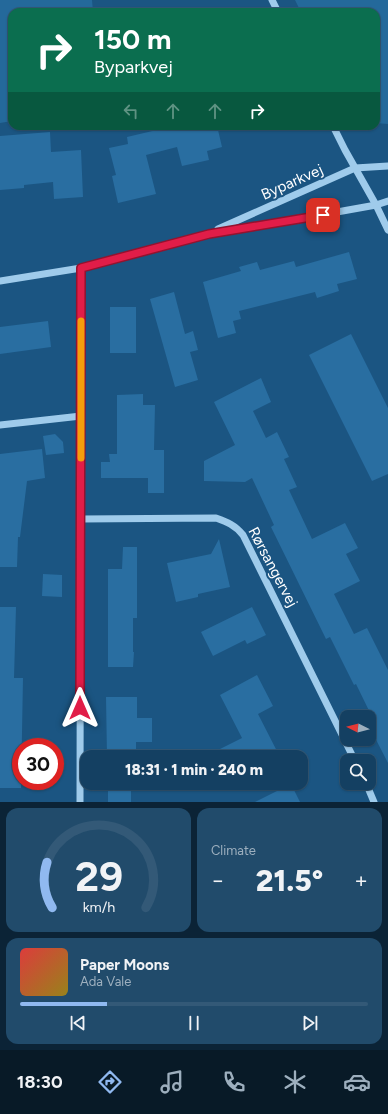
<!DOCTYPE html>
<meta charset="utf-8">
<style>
:root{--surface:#144062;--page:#214b6b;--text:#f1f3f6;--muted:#9dafbe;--line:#335977;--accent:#90b9f0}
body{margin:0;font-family:Figtree,sans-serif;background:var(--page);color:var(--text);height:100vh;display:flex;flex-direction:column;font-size:15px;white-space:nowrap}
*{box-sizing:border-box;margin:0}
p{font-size:13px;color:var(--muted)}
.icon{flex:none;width:22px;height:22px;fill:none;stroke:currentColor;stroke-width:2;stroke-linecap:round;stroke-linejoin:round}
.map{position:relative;height:802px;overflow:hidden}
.sheet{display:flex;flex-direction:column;gap:6px;padding:6px;background:#0b2336;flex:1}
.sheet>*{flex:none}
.top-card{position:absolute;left:8px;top:8px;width:372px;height:122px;border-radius:12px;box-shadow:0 1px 3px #0004,0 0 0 1px var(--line);background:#0b6e4f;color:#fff;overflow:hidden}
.needle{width:26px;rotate:276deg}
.tools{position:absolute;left:340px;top:710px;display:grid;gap:8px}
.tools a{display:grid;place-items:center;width:36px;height:36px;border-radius:8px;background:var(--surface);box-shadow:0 1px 3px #0004,0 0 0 1px var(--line);font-size:20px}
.speed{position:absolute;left:12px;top:738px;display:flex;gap:8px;font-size:20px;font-weight:700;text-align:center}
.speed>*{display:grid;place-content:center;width:52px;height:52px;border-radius:50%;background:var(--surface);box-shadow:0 1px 3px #0004,0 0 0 1px var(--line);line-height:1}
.speed .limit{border:6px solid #d22;background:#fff;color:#111}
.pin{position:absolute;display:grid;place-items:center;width:34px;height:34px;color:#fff;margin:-17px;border-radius:8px;box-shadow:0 2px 6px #0006}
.me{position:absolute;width:44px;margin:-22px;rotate:0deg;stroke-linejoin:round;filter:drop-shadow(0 0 3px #0008)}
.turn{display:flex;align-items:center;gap:14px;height:84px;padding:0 20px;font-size:18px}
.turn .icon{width:52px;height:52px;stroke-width:2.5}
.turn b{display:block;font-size:28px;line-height:34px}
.lanes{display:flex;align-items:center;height:38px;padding:0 20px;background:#0003;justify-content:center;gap:20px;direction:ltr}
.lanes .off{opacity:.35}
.big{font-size:30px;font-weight:800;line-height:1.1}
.sheet .tile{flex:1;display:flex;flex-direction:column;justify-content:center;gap:6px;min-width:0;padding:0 14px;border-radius:12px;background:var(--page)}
.sheet .dial{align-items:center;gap:0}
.dial svg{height:104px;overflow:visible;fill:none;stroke:var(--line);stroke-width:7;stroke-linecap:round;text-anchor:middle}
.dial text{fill:var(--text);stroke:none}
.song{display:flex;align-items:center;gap:12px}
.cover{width:48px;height:48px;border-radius:6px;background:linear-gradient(135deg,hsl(0 70% 55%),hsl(50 70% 35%))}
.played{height:4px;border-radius:2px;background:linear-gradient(90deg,var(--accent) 25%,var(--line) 25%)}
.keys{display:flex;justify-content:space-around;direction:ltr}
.heat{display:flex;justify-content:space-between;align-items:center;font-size:22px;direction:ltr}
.sheet .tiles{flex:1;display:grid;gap:6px;grid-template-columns:1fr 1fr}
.tile:last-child{grid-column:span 2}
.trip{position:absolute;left:80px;top:750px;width:228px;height:40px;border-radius:12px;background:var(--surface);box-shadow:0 1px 3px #0004,0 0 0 1px var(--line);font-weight:800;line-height:40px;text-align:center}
.tabs{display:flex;height:64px;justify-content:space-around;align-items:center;background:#081a27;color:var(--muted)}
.tabs .icon{width:28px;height:28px}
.tabs .on{color:var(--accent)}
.tabs b{font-size:18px;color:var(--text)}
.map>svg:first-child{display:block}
.green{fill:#24699b}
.building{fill:#296ea1}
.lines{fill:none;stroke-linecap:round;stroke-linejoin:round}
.minor{stroke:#9fcbeb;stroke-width:7}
.route-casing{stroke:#92132f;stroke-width:10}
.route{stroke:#e11d48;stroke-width:7}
.slow{stroke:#f59e0b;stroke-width:7}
.labels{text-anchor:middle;stroke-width:4;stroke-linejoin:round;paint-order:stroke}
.street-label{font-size:15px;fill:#fff;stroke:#1b5582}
</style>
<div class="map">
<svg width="388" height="802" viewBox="0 0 388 802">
<rect width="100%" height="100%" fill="#1b5582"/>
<!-- green -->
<g class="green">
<path d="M 0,0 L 92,0 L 93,12 L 12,12 L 12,121 L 0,123 Z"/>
<path d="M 295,0 L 388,0 L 388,124 L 376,123 L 376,12 L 301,12 Z"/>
</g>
<!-- building -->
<g class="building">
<path d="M 160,126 L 214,126 L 215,130 L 218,130 L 222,147 L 207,151 L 209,160 L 182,166 L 177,147 L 146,155 L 156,194 L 118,203 L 112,176 L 116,175 L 109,148 L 128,144 L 127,137 L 161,129 Z"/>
<path d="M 50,132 L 51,152 L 81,150 L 83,197 L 54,199 L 53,182 L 24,185 L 24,188 L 0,190 L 0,136 Z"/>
<path d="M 349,252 L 357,279 L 337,284 L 339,291 L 317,298 L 315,292 L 239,311 L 241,319 L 233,321 L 236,333 L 218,338 L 203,282 L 241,271 L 239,267 L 257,262 L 260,270 L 294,261 L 296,267 Z"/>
<path d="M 174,292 L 185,334 L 193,331 L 198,350 L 190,352 L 198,380 L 175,387 L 150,299 Z"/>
<rect x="110" y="307" width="26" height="46"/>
<path d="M 48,321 L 51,347 L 0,354 L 0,327 Z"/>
<path d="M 351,334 L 388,408 L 388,474 L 372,481 L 309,355 Z"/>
<path d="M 261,378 L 271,402 L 253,411 L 266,438 L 277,432 L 289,457 L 284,459 L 297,487 L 289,490 L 312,539 L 345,523 L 358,548 L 346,554 L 360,581 L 334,594 L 354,634 L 367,628 L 388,670 L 388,763 L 370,728 L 376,725 L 356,684 L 354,685 L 330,637 L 326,639 L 271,527 L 274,525 L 252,478 L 245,482 L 204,481 L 204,461 L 235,445 L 214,402 Z"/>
<path d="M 143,394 L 143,405 L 155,405 L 154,450 L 164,450 L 164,493 L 148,493 L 148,478 L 101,478 L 101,462 L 110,462 L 109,454 L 117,454 L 117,395 Z"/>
<path d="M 55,434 L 63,442 L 64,453 L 46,455 L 43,436 Z"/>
<path d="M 42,449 L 45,478 L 27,481 L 20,537 L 18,537 L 17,567 L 0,567 L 0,454 Z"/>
<path d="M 219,539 L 230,587 L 198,594 L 198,597 L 176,602 L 167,563 L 211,554 Z"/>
<path d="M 123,547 L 137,547 L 137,618 L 133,618 L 133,652 L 134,652 L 133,667 L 108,667 L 108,569 L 122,569 Z"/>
<path d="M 43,574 L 62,575 L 62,597 L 42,596 Z"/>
<path d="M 0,607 L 16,607 L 14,678 L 23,678 L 21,788 L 0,788 Z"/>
<path d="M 252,607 L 266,635 L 247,644 L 245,640 L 213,656 L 201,632 Z"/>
<path d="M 257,675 L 273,706 L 258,714 L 280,757 L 204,757 L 242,738 L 220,695 Z"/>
<path d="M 106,697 L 137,697 L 137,718 L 152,718 L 152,742 L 136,742 L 136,757 L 107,757 Z"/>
<path d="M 106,783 L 136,783 L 136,788 L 131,788 L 131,802 L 108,802 L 108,788 L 106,788 Z"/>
<path d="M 291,784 L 300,802 L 255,802 Z"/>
</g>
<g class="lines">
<!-- minor -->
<g class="minor">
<path d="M 272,0 L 278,12"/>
<path d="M 333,126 L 345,150 L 376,205 L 388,230"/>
<path d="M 218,229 L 355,168 L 388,166"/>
<path d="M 0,281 L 81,268 L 209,234 L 337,212 L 376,205 L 388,201"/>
<path d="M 0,425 L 81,416"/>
<path d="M 81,519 L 216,518 C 227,522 235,525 243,535 L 355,761"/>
<path d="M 366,783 L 374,802"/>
<path d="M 80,802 L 81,268"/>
</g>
</g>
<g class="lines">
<defs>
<path id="route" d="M 80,708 L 81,268 L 209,234 L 323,215"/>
</defs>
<!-- route casing -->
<use href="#route" class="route-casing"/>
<!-- route -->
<use href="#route" class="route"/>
<!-- slow -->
<path class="slow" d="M 81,321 L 81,458"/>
</g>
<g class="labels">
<!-- street labels -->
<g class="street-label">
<text transform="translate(292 182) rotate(-24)" y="5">Byparkvej</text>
<text transform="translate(273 567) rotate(62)" y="5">Rørsangervej</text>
</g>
</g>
</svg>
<div class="tools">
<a><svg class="needle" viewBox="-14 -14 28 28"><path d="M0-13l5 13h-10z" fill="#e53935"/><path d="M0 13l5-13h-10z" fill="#9dafbe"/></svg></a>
<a><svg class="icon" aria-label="search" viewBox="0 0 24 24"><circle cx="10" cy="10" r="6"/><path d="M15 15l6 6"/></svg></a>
</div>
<div class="speed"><div class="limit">30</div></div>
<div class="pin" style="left:323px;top:215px;background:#d93025"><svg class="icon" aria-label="arrive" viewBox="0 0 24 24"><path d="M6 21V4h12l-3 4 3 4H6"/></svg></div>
<svg class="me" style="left:80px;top:708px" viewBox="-20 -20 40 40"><path d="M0-17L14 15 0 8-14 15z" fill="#e11d48" stroke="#fff" stroke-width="4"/></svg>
<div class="trip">18:31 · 1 min · 240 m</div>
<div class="top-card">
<div class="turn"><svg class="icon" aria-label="right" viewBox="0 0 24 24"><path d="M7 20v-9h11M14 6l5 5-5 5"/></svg><div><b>150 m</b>Byparkvej</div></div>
<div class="lanes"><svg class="icon off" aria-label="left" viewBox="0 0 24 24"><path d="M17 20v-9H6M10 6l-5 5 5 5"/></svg><svg class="icon off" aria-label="ahead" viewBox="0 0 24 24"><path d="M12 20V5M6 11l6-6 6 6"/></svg><svg class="icon off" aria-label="ahead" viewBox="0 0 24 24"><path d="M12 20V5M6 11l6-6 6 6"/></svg><svg class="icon" aria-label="right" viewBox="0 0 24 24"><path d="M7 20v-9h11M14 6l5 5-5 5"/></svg></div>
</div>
</div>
<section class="sheet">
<div class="tiles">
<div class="tile dial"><svg viewBox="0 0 100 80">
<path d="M14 69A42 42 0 1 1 86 69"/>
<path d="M14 69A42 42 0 0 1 10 34" stroke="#90b9f0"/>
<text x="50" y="56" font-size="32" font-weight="700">29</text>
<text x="50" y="72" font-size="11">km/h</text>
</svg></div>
<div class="tile"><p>Climate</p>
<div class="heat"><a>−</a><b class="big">21.5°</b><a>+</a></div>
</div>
<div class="tile">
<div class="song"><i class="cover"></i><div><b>Paper Moons</b><p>Ada Vale</p></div></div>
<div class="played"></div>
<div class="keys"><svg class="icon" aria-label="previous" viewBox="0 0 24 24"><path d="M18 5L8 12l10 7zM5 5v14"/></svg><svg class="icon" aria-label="pause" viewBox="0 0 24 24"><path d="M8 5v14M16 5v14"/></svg><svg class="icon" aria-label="next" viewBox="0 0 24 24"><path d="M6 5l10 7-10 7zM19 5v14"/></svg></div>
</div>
</div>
</section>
<nav class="tabs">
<b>18:30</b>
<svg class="icon on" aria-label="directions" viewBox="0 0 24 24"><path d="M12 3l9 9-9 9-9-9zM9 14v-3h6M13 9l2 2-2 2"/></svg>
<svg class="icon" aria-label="music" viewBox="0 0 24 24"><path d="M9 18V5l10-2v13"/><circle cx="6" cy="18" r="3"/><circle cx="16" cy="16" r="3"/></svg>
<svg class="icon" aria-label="phone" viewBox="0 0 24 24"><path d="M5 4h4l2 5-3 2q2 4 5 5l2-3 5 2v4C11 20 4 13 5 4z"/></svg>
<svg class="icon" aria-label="climate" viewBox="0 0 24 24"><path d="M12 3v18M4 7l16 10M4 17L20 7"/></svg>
<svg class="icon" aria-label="car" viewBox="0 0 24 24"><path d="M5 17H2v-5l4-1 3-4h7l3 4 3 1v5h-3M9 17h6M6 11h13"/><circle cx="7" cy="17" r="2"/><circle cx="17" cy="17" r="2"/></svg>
</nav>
